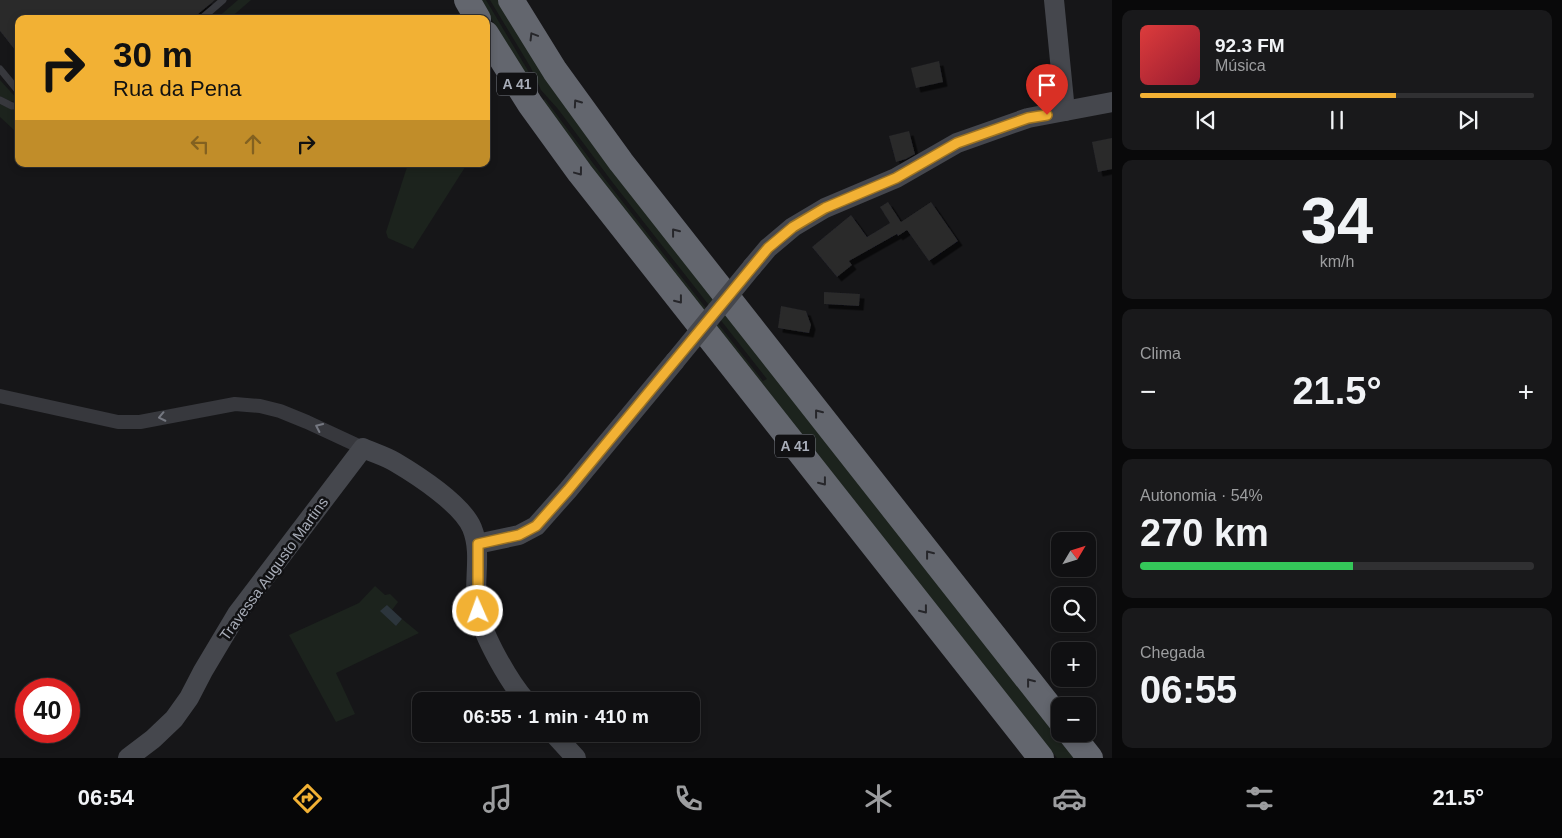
<!DOCTYPE html>
<html lang="pt">
<meta charset="utf-8">
<style>
:root{--surface:#101012;--page:#19191b;--text:#f1f3f6;--muted:#9c9d9f;--line:#303032;--accent:#f2b134}
body{margin:0;font-family:Arial,sans-serif;background:var(--page);color:var(--text);height:100vh;display:flex;flex-direction:column;font-size:19px;white-space:nowrap}
*{box-sizing:border-box;margin:0}
p{font-size:16px;color:var(--muted)}
.icon{flex:none;width:28px;height:28px;fill:none;stroke:currentColor;stroke-width:2;stroke-linecap:round;stroke-linejoin:round}
.map{position:relative;flex:1;overflow:hidden}
.details{display:flex;flex-direction:column;gap:10px;padding:10px;background:#09090a;width:450px}
.details>*{flex:none}
.banner{position:absolute;left:15px;top:15px;width:475px;height:152px;border-radius:10px;box-shadow:0 2px 8px #0003,0 0 0 1px var(--line);background:#f2b134;color:#111;overflow:hidden}
.needle{width:32px;rotate:52deg}
.controls{position:absolute;left:1051px;top:532px;display:grid;gap:10px}
.controls a{display:grid;place-items:center;width:45px;height:45px;border-radius:10px;background:var(--surface);box-shadow:0 2px 8px #0003,0 0 0 1px var(--line);font-size:25px}
.speed{position:absolute;left:15px;top:678px;display:flex;gap:10px;font-size:25px;font-weight:700;text-align:center}
.speed>*{display:grid;place-content:center;width:65px;height:65px;border-radius:50%;background:var(--surface);box-shadow:0 2px 8px #0003,0 0 0 1px var(--line);line-height:1}
.speed .limit{border:8px solid #d22;background:#fff;color:#111}
.pin{position:absolute;display:grid;place-items:center;width:42px;height:42px;color:#fff;margin:-51px -21px;border-radius:50% 50% 50% 0;rotate:-45deg;box-shadow:0 0 5px #0007}
.pin .icon{rotate:45deg}
.me{position:absolute;width:55px;margin:-28px;rotate:358deg;stroke-linejoin:round;filter:drop-shadow(0 0 4px #0008)}
.turn{display:flex;align-items:center;gap:18px;height:105px;padding:0 15px;font-size:22px}
.turn .icon{width:65px;height:65px;stroke-width:2.5}
.turn b{display:block;font-size:35px;line-height:42px}
.lanes{display:flex;align-items:center;height:48px;padding:0 15px;background:#0003;justify-content:center;gap:25px;direction:ltr}
.lanes .off{opacity:.35}
.big{font-size:38px;font-weight:600;line-height:1.1}
.details .tile{flex:1;display:flex;flex-direction:column;justify-content:center;gap:8px;min-width:0;padding:0 18px;border-radius:10px;background:var(--page)}
.details .dial{align-items:center;gap:0}
.dial b{font-size:65px;line-height:1}
.song{display:flex;align-items:center;gap:15px}
.cover{width:60px;height:60px;border-radius:8px;background:linear-gradient(135deg,hsl(0 70% 55%),hsl(350 70% 35%))}
.played{height:5px;border-radius:2px;background:linear-gradient(90deg,var(--accent) 65%,var(--line) 65%)}
.keys{display:flex;justify-content:space-around;direction:ltr}
.heat{display:flex;justify-content:space-between;align-items:center;font-size:28px;direction:ltr}
.charge{height:8px;border-radius:4px;background:linear-gradient(90deg,#34c759 54%,var(--line) 0)}
.trip{position:absolute;left:412px;top:692px;width:288px;height:50px;border-radius:10px;background:var(--surface);box-shadow:0 2px 8px #0003,0 0 0 1px var(--line);font-weight:600;line-height:50px;text-align:center}
.tabs{display:flex;height:80px;justify-content:space-around;align-items:center;background:#060607;color:var(--muted)}
.tabs .icon{width:35px;height:35px}
.tabs .selected{color:var(--accent)}
.tabs b{font-size:22px;color:var(--text)}
main{display:flex;flex:1;min-height:0}
.map>svg:first-child{display:block}
.green{fill:#1c231d}
.water{fill:#2c353c}
.building{fill:#29292c;filter:url(#shadow)}
.lines{fill:none;stroke-linecap:round;stroke-linejoin:round}
.lane{stroke:#37383d;stroke-width:7}
.street{stroke:#37383d;stroke-width:14}
.secondary{stroke:#45474d;stroke-width:20}
.highway{stroke:#63666e;stroke-width:26}
.secondary-bridge{stroke:#45474d;stroke-width:20}
.oneway{stroke:#26262a}
.oneway2{stroke:#757881}
.route-casing{stroke:#9d7322;stroke-width:12}
.route{stroke:#f2b134;stroke-width:9}
.labels{text-anchor:middle;stroke-width:5;stroke-linejoin:round;paint-order:stroke}
.shield{fill:#111113;stroke:#7b7e86;stroke-width:1}
.shield-label{font-size:14px;font-weight:bold;fill:#a8adb8}
.street-label{font-size:15px;fill:#a8adb8;stroke:#111113}
</style>
<main>
<div class="map">
<svg width="1112" height="758" viewBox="0 0 1112 758">
<defs>
<filter id="shadow"><feDropShadow dx="4.5" dy="4.5" stdDeviation="0" flood-color="#0009"/></filter>
</defs>
<rect width="100%" height="100%" fill="#161618"/>
<!-- green -->
<g class="green">
<path d="M 238,0 L 251,0 L 229,19 L 216,19 Z"/>
<path d="M 481,0 L 486,0 L 527,69 L 536,87 L 535,88 L 497,29 Z"/>
<path d="M 490,0 L 498,0 L 537,64 L 601,156 L 1075,758 L 1057,758 L 575,146 L 543,101 L 545,99 L 604,178 L 763,381 L 767,379 L 613,183 L 558,109 L 541,90 L 531,68 Z"/>
<path d="M 0,80 L 19,101 L 19,103 L 10,101 L 0,96 Z"/>
<path d="M 0,104 L 12,109 L 19,110 L 19,128 L 14,130 L 0,117 Z"/>
<path d="M 408,164 L 467,164 L 413,249 L 388,238 L 386,232 Z"/>
<path d="M 375,586 L 385,595 L 390,594 L 398,602 L 392,610 L 387,605 L 396,626 L 402,619 L 419,633 L 336,673 L 355,714 L 336,722 L 289,635 L 359,603 Z"/>
</g>
<!-- water -->
<path class="water" d="M 387,605 L 402,619 L 396,626 L 380,611 Z"/>
<!-- building -->
<g class="building">
<path d="M 0,0 L 215,0 L 192,19 L 19,19 L 19,55 L 0,31 Z"/>
<path d="M 939,61 L 943,82 L 916,88 L 911,68 Z"/>
<path d="M 909,131 L 915,154 L 906,159 L 896,162 L 889,136 Z"/>
<path d="M 1112,138 L 1112,169 L 1098,172 L 1092,142 Z"/>
<path d="M 888,202 L 901,222 L 931,202 L 958,241 L 929,261 L 907,230 L 898,236 L 897,234 L 849,261 L 852,265 L 837,277 L 812,247 L 851,215 L 867,237 L 890,223 L 880,207 Z"/>
<path d="M 824,292 L 860,294 L 859,306 L 824,304 Z"/>
<path d="M 781,306 L 806,311 L 811,325 L 809,333 L 778,328 Z"/>
</g>
<g class="lines">
<!-- lane -->
<g class="lane">
<path d="M 201,19 L 223,0"/>
<path d="M 0,69 L 19,92"/>
<path d="M 0,100 L 12,106 L 19,106"/>
</g>
<!-- street -->
<path class="street" d="M 0,396 L 118,422 L 140,422 L 235,404 L 260,406 L 280,411 L 307,422 L 363,448"/>
<!-- secondary -->
<g class="secondary">
<path d="M 1054,0 L 1065,111"/>
<path d="M 752,267 L 768,248 L 793,227 L 825,208 L 896,178 L 957,143 L 1028,118 L 1112,102"/>
<path d="M 477,544 L 519,535 L 536,526 L 568,490 L 675,361"/>
<path d="M 554,734 L 576,758"/>
<path d="M 128,758 L 153,739 L 174,719 L 189,698 L 203,671 L 237,614 L 363,448 C 374,453 385,456 395,462 C 417,475 462,504 472,528 C 483,555 472,583 478,611 C 483,636 509,682 526,701"/>
</g>
<!-- highway -->
<g class="highway">
<path d="M 467,0 L 478,19"/>
<path d="M 511,0 L 555,71 L 621,162 L 1060,720"/>
<path d="M 486,34 L 530,104 L 580,173 L 1041,758"/>
<path d="M 1071,734 L 1090,758"/>
</g>
<!-- secondary-bridge -->
<path class="secondary-bridge" d="M 675,361 L 752,267"/>
</g>
<!-- one-way arrows -->
<defs><path id="oneway-chevron" d="M-2-3.5L2.5 0L-2 3.5" fill="none" stroke-width="1.6" stroke-linecap="round" stroke-linejoin="round" transform="scale(1.25)"/></defs>
<g class="oneway">
<use href="#oneway-chevron" transform="translate(533 36) rotate(-121)"/>
<use href="#oneway-chevron" transform="translate(577 103) rotate(-125)"/>
<use href="#oneway-chevron" transform="translate(579 172) rotate(53)"/>
<use href="#oneway-chevron" transform="translate(675 232) rotate(-128)"/>
<use href="#oneway-chevron" transform="translate(679 300) rotate(52)"/>
<use href="#oneway-chevron" transform="translate(818 413) rotate(-128)"/>
<use href="#oneway-chevron" transform="translate(823 482) rotate(52)"/>
<use href="#oneway-chevron" transform="translate(929 554) rotate(-128)"/>
<use href="#oneway-chevron" transform="translate(924 610) rotate(52)"/>
<use href="#oneway-chevron" transform="translate(1030 682) rotate(-128)"/>
</g>
<g class="oneway2">
<use href="#oneway-chevron" transform="translate(162 417) rotate(168)"/>
<use href="#oneway-chevron" transform="translate(319 427) rotate(-155)"/>
</g>
<g class="lines">
<defs>
<path id="route" d="M 478,611 L 478,544 L 519,535 L 536,526 L 568,490 L 768,248 L 793,227 L 825,208 L 896,178 L 957,143 L 1028,118 L 1047,115"/>
</defs>
<!-- route casing -->
<use href="#route" class="route-casing"/>
<!-- route -->
<use href="#route" class="route"/>
</g>
<g class="labels">
<!-- shield labels -->
<g class="shield">
<rect x="497" y="72.5" width="40" height="23" rx="4"/>
<rect x="775" y="434.5" width="40" height="23" rx="4"/>
</g>
<g class="shield-label">
<text x="517" y="89">A 41</text>
<text x="795" y="451">A 41</text>
</g>
<!-- street labels -->
<g class="street-label">
<text transform="translate(274 569) rotate(-54)" y="5">Travessa Augusto Martins</text>
</g>
</g>
</svg>
<div class="controls">
<a><svg class="needle" viewBox="-14 -14 28 28"><path d="M0-13l5 13h-10z" fill="#e53935"/><path d="M0 13l5-13h-10z" fill="#9c9d9f"/></svg></a>
<a><svg class="icon" aria-label="search" viewBox="0 0 24 24"><circle cx="10" cy="10" r="6"/><path d="M15 15l6 6"/></svg></a>
<a>+</a>
<a>−</a>
</div>
<div class="speed"><div class="limit">40</div></div>
<div class="pin" style="left:1047px;top:115px;background:#d93025"><svg class="icon" aria-label="arrive" viewBox="0 0 24 24"><path d="M6 21V4h12l-3 4 3 4H6"/></svg></div>
<svg class="me" style="left:478px;top:611px" viewBox="-20 -20 40 40"><circle r="17" fill="#f2b134" stroke="#fff" stroke-width="3"/><path d="M0-11L8 9 0 5-8 9z" fill="#fff"/></svg>
<div class="trip">06:55 · 1 min · 410 m</div>
<div class="banner">
<div class="turn"><svg class="icon" aria-label="right" viewBox="0 0 24 24"><path d="M7 20v-9h11M14 6l5 5-5 5"/></svg><div><b>30 m</b>Rua da Pena</div></div>
<div class="lanes"><svg class="icon off" aria-label="left" viewBox="0 0 24 24"><path d="M17 20v-9H6M10 6l-5 5 5 5"/></svg><svg class="icon off" aria-label="ahead" viewBox="0 0 24 24"><path d="M12 20V5M6 11l6-6 6 6"/></svg><svg class="icon" aria-label="right" viewBox="0 0 24 24"><path d="M7 20v-9h11M14 6l5 5-5 5"/></svg></div>
</div>
</div>
<section class="details">
<div class="tile">
<div class="song"><i class="cover"></i><div><b>92.3 FM</b><p>Música</p></div></div>
<div class="played"></div>
<div class="keys"><svg class="icon" aria-label="previous" viewBox="0 0 24 24"><path d="M18 5L8 12l10 7zM5 5v14"/></svg><svg class="icon" aria-label="pause" viewBox="0 0 24 24"><path d="M8 5v14M16 5v14"/></svg><svg class="icon" aria-label="next" viewBox="0 0 24 24"><path d="M6 5l10 7-10 7zM19 5v14"/></svg></div>
</div>
<div class="tile dial"><b>34</b><p>km/h</p></div>
<div class="tile"><p>Clima</p>
<div class="heat"><a>−</a><b class="big">21.5°</b><a>+</a></div>
</div>
<div class="tile"><p>Autonomia · 54%</p><b class="big">270 km</b><div class="charge"></div></div>
<div class="tile"><p>Chegada</p><b class="big">06:55</b></div>
</section>
</main>
<nav class="tabs">
<b>06:54</b>
<svg class="icon selected" aria-label="directions" viewBox="0 0 24 24"><path d="M12 3l9 9-9 9-9-9zM9 14v-3h6M13 9l2 2-2 2"/></svg>
<svg class="icon" aria-label="music" viewBox="0 0 24 24"><path d="M9 18V5l10-2v13"/><circle cx="6" cy="18" r="3"/><circle cx="16" cy="16" r="3"/></svg>
<svg class="icon" aria-label="phone" viewBox="0 0 24 24"><path d="M5 4h4l2 5-3 2q2 4 5 5l2-3 5 2v4C11 20 4 13 5 4z"/></svg>
<svg class="icon" aria-label="climate" viewBox="0 0 24 24"><path d="M12 3v18M4 7l16 10M4 17L20 7"/></svg>
<svg class="icon" aria-label="car" viewBox="0 0 24 24"><path d="M5 17H2v-5l4-1 3-4h7l3 4 3 1v5h-3M9 17h6M6 11h13"/><circle cx="7" cy="17" r="2"/><circle cx="17" cy="17" r="2"/></svg>
<svg class="icon" aria-label="filters" viewBox="0 0 24 24"><path d="M4 7h16M4 17h16"/><circle cx="9" cy="7" r="2"/><circle cx="15" cy="17" r="2"/></svg>
<b>21.5°</b>
</nav>
